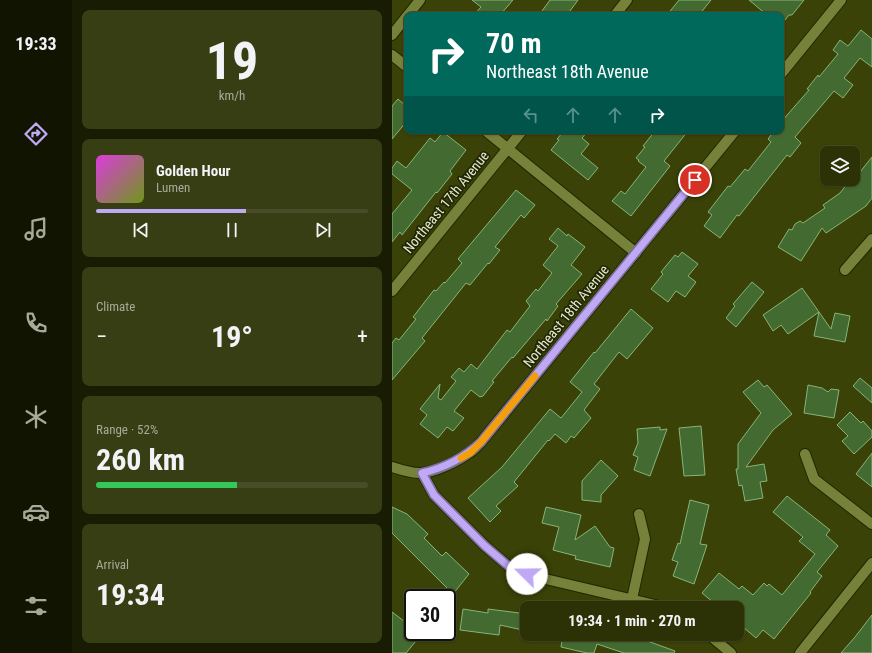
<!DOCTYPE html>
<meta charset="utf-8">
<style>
:root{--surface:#2c3205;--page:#383e13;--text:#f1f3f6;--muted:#a6aa9a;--line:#484d27;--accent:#bfa9f4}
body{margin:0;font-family:"Roboto Condensed",sans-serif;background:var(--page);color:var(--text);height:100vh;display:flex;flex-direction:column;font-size:15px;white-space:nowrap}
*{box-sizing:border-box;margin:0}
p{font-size:13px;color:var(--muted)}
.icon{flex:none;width:22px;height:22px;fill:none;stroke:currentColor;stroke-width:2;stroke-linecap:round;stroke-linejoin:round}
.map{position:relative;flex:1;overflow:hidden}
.drawer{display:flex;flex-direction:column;gap:10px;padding:10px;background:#181c03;width:320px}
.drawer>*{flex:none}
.guide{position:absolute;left:12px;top:12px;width:380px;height:122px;border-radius:8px;box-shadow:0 1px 3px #0004,0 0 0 1px var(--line);background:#00695c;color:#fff;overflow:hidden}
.fabs{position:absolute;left:428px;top:146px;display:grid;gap:8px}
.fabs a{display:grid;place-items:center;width:40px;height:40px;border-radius:8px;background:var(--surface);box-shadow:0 1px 3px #0004,0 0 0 1px var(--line);font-size:20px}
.speed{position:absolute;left:12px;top:589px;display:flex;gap:8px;font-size:20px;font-weight:700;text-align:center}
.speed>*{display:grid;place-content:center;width:52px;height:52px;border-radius:50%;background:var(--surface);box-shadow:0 1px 3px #0004,0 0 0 1px var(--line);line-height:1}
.speed .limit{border:2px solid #111;border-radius:6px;background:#fff;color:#111}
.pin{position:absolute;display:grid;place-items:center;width:34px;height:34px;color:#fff;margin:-17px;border:2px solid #fff;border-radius:50%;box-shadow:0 1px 4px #0007}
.me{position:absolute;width:44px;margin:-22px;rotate:292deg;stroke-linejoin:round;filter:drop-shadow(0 0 3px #0008)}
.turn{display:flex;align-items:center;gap:14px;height:84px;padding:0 16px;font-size:18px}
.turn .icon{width:52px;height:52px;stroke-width:2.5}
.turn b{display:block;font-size:28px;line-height:34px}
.lanes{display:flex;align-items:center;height:38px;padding:0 16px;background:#0003;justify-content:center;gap:20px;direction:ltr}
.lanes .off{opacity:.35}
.big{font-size:30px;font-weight:700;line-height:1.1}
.drawer .tile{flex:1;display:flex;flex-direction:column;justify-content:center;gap:6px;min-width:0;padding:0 14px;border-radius:8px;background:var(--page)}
.drawer .dial{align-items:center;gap:0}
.dial b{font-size:52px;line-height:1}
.song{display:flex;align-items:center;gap:12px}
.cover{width:48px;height:48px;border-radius:6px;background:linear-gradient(135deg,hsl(300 70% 55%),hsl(80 70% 35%))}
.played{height:4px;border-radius:2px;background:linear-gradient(90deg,var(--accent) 55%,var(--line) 55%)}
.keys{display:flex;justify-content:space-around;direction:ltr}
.heat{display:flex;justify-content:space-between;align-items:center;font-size:22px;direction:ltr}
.charge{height:6px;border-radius:3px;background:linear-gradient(90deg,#34c759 52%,var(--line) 0)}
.trip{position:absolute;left:128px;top:601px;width:224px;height:40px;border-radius:8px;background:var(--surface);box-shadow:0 1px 3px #0004,0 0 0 1px var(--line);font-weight:700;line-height:40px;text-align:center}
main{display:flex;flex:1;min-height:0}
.dock{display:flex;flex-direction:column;width:72px;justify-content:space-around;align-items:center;background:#121402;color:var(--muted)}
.dock .icon{width:28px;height:28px}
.dock .current{color:var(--accent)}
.dock b{font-size:18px;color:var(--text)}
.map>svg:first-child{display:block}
.building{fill:#426a31;stroke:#88b477}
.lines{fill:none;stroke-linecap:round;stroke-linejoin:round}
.minor-casing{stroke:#222701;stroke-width:12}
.minor{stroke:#76823a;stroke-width:10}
.route-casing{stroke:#7c6e9f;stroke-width:10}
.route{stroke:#bfa9f4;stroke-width:7}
.slow{stroke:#f59e0b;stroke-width:7}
.labels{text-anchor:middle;stroke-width:3.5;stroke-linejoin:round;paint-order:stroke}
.street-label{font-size:14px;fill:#e3ebc7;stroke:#222608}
</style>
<main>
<nav class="dock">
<b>19:33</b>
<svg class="icon current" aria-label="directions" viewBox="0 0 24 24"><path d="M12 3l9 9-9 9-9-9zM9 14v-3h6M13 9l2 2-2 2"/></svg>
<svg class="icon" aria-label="music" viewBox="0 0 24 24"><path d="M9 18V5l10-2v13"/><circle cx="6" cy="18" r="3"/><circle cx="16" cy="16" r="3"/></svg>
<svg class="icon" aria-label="phone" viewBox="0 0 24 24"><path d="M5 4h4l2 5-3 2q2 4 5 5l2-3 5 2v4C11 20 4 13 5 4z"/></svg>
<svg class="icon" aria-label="climate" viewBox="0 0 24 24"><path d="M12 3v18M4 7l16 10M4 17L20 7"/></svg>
<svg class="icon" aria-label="car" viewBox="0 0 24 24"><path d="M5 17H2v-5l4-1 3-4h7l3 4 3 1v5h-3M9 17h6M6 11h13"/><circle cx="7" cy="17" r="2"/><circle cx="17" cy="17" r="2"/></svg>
<svg class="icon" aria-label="filters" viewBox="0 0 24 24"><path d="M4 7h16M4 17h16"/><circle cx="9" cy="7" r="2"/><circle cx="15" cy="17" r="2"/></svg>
</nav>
<section class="drawer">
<div class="tile dial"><b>19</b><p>km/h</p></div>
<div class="tile">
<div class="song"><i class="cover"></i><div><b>Golden Hour</b><p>Lumen</p></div></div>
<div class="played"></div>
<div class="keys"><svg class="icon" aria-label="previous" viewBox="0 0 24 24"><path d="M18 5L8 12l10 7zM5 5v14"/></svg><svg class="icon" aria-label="pause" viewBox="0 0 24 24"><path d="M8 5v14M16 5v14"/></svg><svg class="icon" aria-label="next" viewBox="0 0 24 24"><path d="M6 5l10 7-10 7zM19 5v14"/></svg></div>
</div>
<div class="tile"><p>Climate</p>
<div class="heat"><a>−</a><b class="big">19°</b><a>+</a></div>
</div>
<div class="tile"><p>Range · 52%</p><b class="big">260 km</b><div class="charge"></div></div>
<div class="tile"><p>Arrival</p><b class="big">19:34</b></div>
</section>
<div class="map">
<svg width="480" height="653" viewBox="0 0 480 653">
<rect width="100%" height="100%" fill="#3a4207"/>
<!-- building -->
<g class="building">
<path d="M 80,0 L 121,0 L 108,15 L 82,15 L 89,7 Z"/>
<path d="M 158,0 L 186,0 L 175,15 L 147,15 Z"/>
<path d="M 287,0 L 319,0 L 307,15 L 275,15 Z"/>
<path d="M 357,0 L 412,0 L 400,15 L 397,15 L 389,25 L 389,15 L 375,15 Z"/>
<path d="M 469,30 L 480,39 L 480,67 L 468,58 L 452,78 L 461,85 L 451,98 L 442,91 L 403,137 L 409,143 L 398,157 L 395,155 L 347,216 L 345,215 L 328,238 L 312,226 L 320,215 L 316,212 L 336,186 L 338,187 L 353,169 L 356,171 L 379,142 L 376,139 L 382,131 L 389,131 L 389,122 L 417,90 L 415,89 L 426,75 L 427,77 L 446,54 L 441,50 L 448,40 L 456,46 Z"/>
<path d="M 6,99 L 15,107 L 15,121 L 0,139 L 0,106 Z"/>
<path d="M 172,131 L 196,131 L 190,138 L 197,144 L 189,154 L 206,168 L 196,180 L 159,150 L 167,140 L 165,139 Z"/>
<path d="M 263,131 L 296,131 L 272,161 L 278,166 L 239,216 L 220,201 L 229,191 L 233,194 L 254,167 L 246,161 L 247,160 L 244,158 L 253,147 L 251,146 Z"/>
<path d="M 51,132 L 74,150 L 58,171 L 60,174 L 45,193 L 44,192 L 10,235 L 8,232 L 0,242 L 0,214 L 20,190 L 0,174 L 0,168 L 5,161 L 14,168 L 38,138 L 43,142 Z"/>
<path d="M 480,157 L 480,198 L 474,206 L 434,233 L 430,228 L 409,261 L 386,247 L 397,229 L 400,230 L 403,224 L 408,221 L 411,223 L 433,208 L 431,205 L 448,193 L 459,179 L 461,179 L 461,176 L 466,170 L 468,172 Z"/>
<path d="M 124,190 L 143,205 L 132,218 L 129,215 L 103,247 L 108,250 L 97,264 L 96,263 L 78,285 L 74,283 L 30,338 L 33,341 L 0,380 L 0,343 L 4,338 L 7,340 L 24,319 L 21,317 L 42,290 L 44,291 L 52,282 L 53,283 L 70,263 L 66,259 Z"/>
<path d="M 166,228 L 175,236 L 176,234 L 193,247 L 179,265 L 190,274 L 164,304 L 166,306 L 155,321 L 154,319 L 121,358 L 120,357 L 100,381 L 102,382 L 91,396 L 88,397 L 79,390 L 62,411 L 72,418 L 61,431 L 55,427 L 46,438 L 28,424 L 35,415 L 28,409 L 48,384 L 46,398 L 49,400 L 64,381 L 59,377 L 67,368 L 72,372 L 79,364 L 85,369 L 115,330 L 118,332 L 138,306 L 134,301 L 144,289 L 146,291 L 160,273 L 151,265 L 166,246 L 157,239 Z"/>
<path d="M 290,252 L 306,264 L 296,276 L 304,282 L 293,297 L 284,291 L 276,302 L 259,289 L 271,274 L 269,272 L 283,255 L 286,257 Z"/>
<path d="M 360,282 L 372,292 L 344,327 L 334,318 L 343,306 L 341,304 Z"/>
<path d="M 410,288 L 439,329 L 443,313 L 458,316 L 453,342 L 422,336 L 427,312 L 396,334 L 389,325 L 381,331 L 371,315 Z"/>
<path d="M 239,309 L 261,328 L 235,359 L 227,352 L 202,384 L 208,389 L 192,410 L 199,418 L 182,438 L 179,436 L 174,443 L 163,434 L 157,441 L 156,440 L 122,482 L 126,486 L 104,506 L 109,511 L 98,522 L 76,498 L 110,467 L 158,409 L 169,418 L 190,392 L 178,382 L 202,352 L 203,353 Z"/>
<path d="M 468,378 L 480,388 L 480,403 L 461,386 Z"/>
<path d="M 366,380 L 372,387 L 375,385 L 400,414 L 381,430 L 354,467 L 372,464 L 375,481 L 368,482 L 371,498 L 353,501 L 350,485 L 347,486 L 344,469 L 346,469 L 346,444 L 369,413 L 351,392 Z"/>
<path d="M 416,385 L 430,388 L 436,392 L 439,389 L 447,390 L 442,418 L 412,413 Z"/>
<path d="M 458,412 L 469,423 L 471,421 L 480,431 L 480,437 L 462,454 L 450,441 L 456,436 L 445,425 Z"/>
<path d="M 309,426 L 313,475 L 292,476 L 287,428 Z"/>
<path d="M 268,427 L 268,430 L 275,429 L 258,476 L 242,470 L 246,457 L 241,455 L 246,443 L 245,429 Z"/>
<path d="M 480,453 L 480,487 L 464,474 Z"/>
<path d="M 209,460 L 226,476 L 209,495 L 209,502 L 190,500 L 190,481 Z"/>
<path d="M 395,496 L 438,530 L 434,535 L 446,546 L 425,572 L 430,576 L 418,592 L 419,593 L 382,639 L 371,630 L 364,638 L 345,622 L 345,608 L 328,608 L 310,593 L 327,573 L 347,589 L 350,586 L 361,595 L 372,583 L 375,586 L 377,584 L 390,595 L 423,554 L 407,541 L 411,537 L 381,512 Z"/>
<path d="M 298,500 L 317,505 L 308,544 L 315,545 L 302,584 L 281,576 L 286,562 L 280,560 L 286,543 L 288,544 Z"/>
<path d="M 0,507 L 15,514 L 36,534 L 32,538 L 50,556 L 54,552 L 77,574 L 61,594 L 0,533 Z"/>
<path d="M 154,507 L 189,515 L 183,540 L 203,526 L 218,547 L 222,548 L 218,567 L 183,559 L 184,556 L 161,550 L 167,527 L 150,523 Z"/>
<path d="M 71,609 L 96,613 L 96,609 L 135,614 L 135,631 L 108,625 L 107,635 L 68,630 Z"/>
<path d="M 0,612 L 21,628 L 21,632 L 26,632 L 29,635 L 14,653 L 0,653 Z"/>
<path d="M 480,615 L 480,653 L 449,653 L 463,637 Z"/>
<path d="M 171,634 L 236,634 L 283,651 L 282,653 L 232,653 L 205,644 L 202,653 L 195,653 L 169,647 Z"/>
</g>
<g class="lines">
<defs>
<g id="minor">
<path d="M 16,15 L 28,0"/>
<path d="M 223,15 L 235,0"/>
<path d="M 0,35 L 15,16"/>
<path d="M 0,55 L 15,67"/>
<path d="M 389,74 L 449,0"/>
<path d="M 94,131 L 244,253"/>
<path d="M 453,270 L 480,239"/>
<path d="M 0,291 L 130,131"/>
<path d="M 413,454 L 422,479 L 480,524"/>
<path d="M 0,467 C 9,470 18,473 28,473 C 42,473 66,461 77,453 C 82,450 85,446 89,442 L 343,131"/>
<path d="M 30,473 L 42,495 L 93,546 L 120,569 L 145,577 L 276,608"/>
<path d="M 240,599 L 253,539 L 247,514"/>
<path d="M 316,634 L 339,653"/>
<path d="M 408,653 L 480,563"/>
</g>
</defs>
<!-- minor casing -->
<use href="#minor" class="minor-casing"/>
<!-- minor -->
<use href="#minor" class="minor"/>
</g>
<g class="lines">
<defs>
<path id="route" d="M 135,574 L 120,569 L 114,564 L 93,546 L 42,495 L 30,473 C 52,468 72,458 89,442 L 303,180"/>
</defs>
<!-- route casing -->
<use href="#route" class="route-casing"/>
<!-- route -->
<use href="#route" class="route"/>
<!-- slow -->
<path class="slow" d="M 69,458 L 78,453 L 89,442 L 143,376"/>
</g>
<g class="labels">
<!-- street labels -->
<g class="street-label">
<text transform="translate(54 202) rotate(-51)" y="5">Northeast 17th Avenue</text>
<text transform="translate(174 316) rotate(-51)" y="5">Northeast 18th Avenue</text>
</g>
</g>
</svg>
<div class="fabs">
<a><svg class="icon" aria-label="layers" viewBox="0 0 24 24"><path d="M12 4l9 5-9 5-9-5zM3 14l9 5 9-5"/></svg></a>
</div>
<div class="speed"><div class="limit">30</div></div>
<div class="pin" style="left:303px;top:180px;background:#d93025"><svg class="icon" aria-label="arrive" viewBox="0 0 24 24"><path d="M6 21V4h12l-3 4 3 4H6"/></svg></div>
<svg class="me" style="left:135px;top:574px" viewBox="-20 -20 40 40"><circle r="19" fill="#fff"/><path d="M0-13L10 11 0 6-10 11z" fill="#bfa9f4"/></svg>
<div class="trip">19:34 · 1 min · 270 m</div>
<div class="guide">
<div class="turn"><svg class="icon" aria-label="right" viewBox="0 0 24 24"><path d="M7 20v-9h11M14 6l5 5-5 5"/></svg><div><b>70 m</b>Northeast 18th Avenue</div></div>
<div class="lanes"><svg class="icon off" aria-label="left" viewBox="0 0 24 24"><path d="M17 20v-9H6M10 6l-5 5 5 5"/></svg><svg class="icon off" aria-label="ahead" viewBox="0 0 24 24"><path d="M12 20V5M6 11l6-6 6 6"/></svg><svg class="icon off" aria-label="ahead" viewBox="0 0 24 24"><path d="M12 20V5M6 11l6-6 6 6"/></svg><svg class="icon" aria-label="right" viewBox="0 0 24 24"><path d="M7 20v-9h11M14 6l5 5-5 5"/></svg></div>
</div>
</div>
</main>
